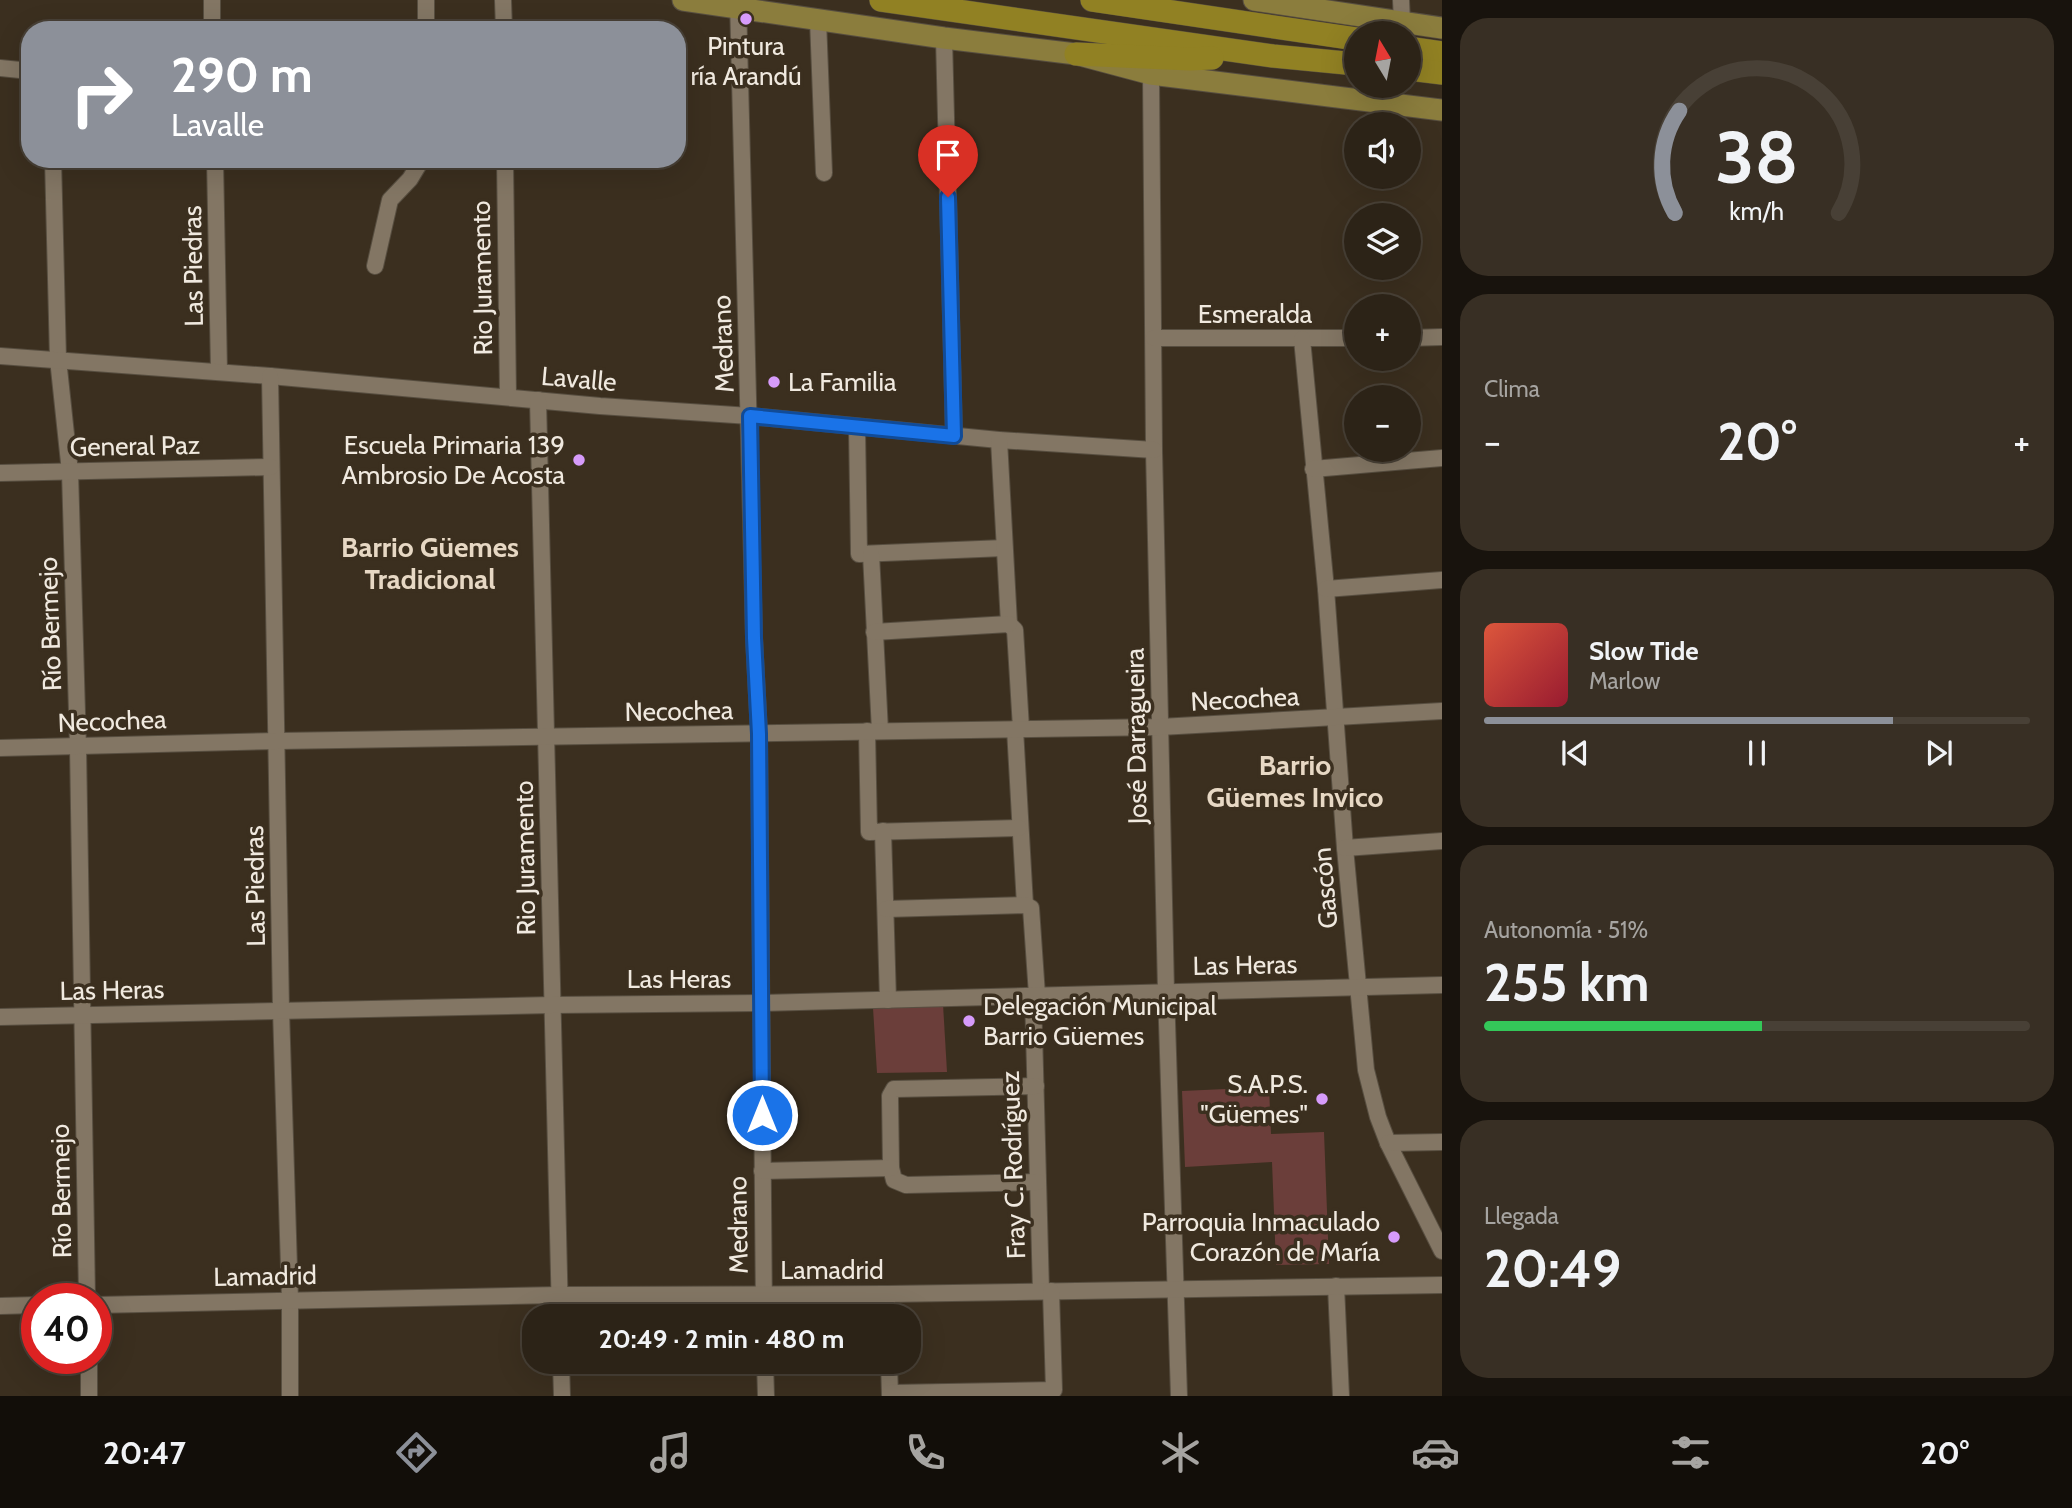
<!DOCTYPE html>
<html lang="es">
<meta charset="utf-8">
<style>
:root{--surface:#2c2317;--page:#382f24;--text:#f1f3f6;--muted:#a6a4a1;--line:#484036;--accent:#8c9099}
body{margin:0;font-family:Cabin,sans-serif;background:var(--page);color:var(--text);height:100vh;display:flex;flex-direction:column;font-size:26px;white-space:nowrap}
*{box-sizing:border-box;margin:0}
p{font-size:23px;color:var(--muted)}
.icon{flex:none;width:38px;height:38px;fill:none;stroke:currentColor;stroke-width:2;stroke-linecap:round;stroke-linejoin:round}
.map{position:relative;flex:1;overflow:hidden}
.drawer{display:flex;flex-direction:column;gap:18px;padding:18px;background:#18130d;width:630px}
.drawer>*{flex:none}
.hud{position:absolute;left:21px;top:21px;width:665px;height:147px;border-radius:28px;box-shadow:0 7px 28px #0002,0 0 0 2px var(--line);background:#8c9099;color:#fff;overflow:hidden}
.needle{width:46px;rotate:350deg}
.controls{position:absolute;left:1344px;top:21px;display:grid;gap:14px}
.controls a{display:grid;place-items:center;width:77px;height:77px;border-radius:50%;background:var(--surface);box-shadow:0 7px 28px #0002,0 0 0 2px var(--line);font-size:35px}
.speed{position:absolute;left:21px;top:1283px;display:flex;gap:14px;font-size:35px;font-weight:700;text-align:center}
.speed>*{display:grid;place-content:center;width:91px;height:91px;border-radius:50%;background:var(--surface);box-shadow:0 7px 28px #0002,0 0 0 2px var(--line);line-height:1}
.speed .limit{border:10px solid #d22;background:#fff;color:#111}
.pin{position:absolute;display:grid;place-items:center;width:60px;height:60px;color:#fff;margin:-72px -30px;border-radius:50% 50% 50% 0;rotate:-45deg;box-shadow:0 0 7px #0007}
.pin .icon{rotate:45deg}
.me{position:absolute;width:77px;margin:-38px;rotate:0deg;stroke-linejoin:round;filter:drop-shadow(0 0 5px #0008)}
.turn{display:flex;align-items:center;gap:24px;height:147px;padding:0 35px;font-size:32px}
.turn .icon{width:91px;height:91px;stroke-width:2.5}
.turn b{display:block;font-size:49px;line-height:60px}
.big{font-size:52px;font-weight:700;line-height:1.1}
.drawer .tile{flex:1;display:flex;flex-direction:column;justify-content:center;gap:10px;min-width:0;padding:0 24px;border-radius:28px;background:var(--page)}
.drawer .dial{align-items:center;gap:0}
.dial svg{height:182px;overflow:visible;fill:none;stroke:var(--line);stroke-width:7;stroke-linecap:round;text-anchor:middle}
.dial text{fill:var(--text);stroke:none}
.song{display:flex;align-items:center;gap:21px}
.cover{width:84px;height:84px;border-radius:10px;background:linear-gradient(135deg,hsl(10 70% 55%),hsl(350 70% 35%))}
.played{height:7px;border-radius:4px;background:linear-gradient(90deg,var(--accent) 75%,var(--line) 75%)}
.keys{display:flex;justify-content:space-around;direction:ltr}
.heat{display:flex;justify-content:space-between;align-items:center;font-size:38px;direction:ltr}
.charge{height:10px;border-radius:5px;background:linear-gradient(90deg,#34c759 51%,var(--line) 0)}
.trip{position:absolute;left:522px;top:1304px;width:399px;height:70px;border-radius:28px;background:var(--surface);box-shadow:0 7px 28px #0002,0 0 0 2px var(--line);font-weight:700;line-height:70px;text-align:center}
.dock{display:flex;height:112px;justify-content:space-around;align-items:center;background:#120e09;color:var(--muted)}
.dock .icon{width:49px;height:49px}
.dock .active{color:var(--accent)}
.dock b{font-size:32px;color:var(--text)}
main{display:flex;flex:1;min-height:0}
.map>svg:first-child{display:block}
.green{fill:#6b3e3a}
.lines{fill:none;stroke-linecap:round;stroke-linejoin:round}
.minor-casing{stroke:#574e40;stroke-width:18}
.major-casing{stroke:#574e40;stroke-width:23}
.highway-casing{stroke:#574e40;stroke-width:24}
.minor{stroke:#837664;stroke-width:16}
.major{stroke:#8b7d3d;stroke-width:21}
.highway{stroke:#918123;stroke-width:23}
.route-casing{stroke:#114b97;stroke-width:18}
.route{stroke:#1a73e8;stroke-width:12}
.poi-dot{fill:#d69bfa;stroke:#3b2f1f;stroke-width:2.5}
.labels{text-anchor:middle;stroke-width:7;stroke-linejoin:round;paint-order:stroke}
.poi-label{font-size:26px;fill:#f0e9df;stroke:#3b2f1f;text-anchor:end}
.street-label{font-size:26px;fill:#f0e9df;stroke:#3b2f1f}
.neighbourhood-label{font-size:28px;font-weight:bold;fill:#e7d8c4;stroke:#3b2f1f}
</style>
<main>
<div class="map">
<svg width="1442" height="1396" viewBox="0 0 1442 1396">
<rect width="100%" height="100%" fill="#3b2f1f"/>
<!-- green -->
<g class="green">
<path d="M 943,1004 L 947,1072 L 877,1073 L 873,1008 Z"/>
<path d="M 1269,1087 L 1271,1134 L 1324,1132 L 1329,1264 L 1276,1265 L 1272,1162 L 1185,1167 L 1182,1091 Z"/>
</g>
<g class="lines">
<defs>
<g id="minor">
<path d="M 212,0 L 212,30"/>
<path d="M 503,0 L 504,30"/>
<path d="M 738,0 L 754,637 L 759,734 L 764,1316"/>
<path d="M 1401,0 L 1402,22"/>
<path d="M 818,20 L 824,173"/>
<path d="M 426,30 L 426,0"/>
<path d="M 944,38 L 954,436"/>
<path d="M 0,68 L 30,71"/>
<path d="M 1151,74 L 1154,450 L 1166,991 L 1179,1396"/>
<path d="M 53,159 L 58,359 L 70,472 L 78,747 L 87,1298"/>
<path d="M 215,159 L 219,372"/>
<path d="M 505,159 L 508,397"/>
<path d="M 375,266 L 390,200 L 410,179 L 422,159"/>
<path d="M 1154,338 L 1356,338"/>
<path d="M 1409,338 L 1442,337"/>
<path d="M 1302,339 L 1326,589 L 1345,848 L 1366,1070 L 1378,1117 L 1388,1143 L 1442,1251"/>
<path d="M 0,356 L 270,376 L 600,406 L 750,416 L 999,440 L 1154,450"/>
<path d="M 270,376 L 281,1010 L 290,1300 L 290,1396"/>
<path d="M 538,400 L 560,1316"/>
<path d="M 857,428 L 859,554 L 1004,548"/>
<path d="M 999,440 L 1009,624"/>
<path d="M 1313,469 L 1442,458"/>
<path d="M 0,473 L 271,467"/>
<path d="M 871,554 L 880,731"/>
<path d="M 1326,589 L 1442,580"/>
<path d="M 1009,624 L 1015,630 L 1021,728"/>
<path d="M 874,632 L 1009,624"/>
<path d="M 1015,729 L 1025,905"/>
<path d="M 867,731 L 869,832 L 1019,828"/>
<path d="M 0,748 L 278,741 L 1160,727 L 1442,711"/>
<path d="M 883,831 L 888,1000"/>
<path d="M 1345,848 L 1442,841"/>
<path d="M 886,909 L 1025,905 L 1031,908 L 1037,995"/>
<path d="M 1033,995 L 1041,1291"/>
<path d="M 0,1017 L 552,1005 L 761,1003 L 1442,985"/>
<path d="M 1036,1086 L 894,1089 L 890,1096 L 891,1168 L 894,1180 L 906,1185 L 1038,1182"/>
<path d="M 1388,1143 L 1442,1142"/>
<path d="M 762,1171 L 891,1168"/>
<path d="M 1336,1286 L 1341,1396"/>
<path d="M 887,1294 L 887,1316"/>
<path d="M 96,1305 L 559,1295 L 887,1294 L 1442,1285"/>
<path d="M 0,1306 L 37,1305"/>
<path d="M 89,1358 L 89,1396"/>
<path d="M 561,1362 L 562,1396"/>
<path d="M 765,1362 L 766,1396"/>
<path d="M 889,1362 L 890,1396"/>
<path d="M 890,1393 L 1054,1390 L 1051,1291"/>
</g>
<g id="major">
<path d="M 683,0 L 944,38 L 1076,54 L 1151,74 L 1442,110"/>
<path d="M 1254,0 L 1442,28"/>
</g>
<g id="highway">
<path d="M 881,0 L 1273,56 L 1356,64"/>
<path d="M 1092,0 L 1356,39"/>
<path d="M 1409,48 L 1442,53"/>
<path d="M 1076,54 L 1190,59 L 1212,58"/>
<path d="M 1409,69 L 1442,73"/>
</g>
</defs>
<!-- minor casing -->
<use href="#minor" class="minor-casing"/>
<!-- major casing -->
<use href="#major" class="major-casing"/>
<!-- highway casing -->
<use href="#highway" class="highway-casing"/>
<!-- minor -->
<use href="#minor" class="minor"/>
<!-- major -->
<use href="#major" class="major"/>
<!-- highway -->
<use href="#highway" class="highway"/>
</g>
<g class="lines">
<defs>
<path id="route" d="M 762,1115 L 759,734 L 754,638 L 750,416 L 954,436 L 948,197"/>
</defs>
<!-- route casing -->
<use href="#route" class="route-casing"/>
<!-- route -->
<use href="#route" class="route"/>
</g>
<!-- markers -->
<g class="poi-dot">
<circle cx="746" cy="19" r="7"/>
<circle cx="774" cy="382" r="7"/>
<circle cx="579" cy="460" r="7"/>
<circle cx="969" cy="1021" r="7"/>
<circle cx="1322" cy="1099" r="7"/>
<circle cx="1394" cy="1237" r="7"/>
</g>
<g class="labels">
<!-- poi labels -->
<g class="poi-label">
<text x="746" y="55" text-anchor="middle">Pintura<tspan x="746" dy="30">ría Arandú</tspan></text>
<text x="788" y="391" text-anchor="start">La Familia</text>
<text x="565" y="454">Escuela Primaria 139<tspan x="565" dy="30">Ambrosio De Acosta</tspan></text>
<text x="983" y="1015" text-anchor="start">Delegación Municipal<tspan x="983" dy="30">Barrio Güemes</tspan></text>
<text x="1308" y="1093">S.A.P.S.<tspan x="1308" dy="30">"Güemes"</tspan></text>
<text x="1380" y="1231">Parroquia Inmaculado<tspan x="1380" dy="30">Corazón de María</tspan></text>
</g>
<!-- street labels -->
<g class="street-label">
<text transform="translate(193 266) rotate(-91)" y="9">Las Piedras</text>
<text transform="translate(482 278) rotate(-91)" y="9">Rio Juramento</text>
<text x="1255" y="323">Esmeralda</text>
<text transform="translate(723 344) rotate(-92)" y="9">Medrano</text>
<text transform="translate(579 379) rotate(5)" y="9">Lavalle</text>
<text transform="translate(135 446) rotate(-1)" y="9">General Paz</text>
<text transform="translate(50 624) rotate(-92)" y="9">Río Bermejo</text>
<text transform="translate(1245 699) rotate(-3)" y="9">Necochea</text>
<text transform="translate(679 711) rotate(-1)" y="9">Necochea</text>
<text transform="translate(112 721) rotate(-2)" y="9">Necochea</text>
<text transform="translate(1136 736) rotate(-91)" y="9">José Darragueira</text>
<text transform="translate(525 858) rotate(-91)" y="9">Rio Juramento</text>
<text transform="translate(255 886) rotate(-91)" y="9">Las Piedras</text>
<text transform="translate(1325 888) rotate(-95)" y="9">Gascón</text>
<text transform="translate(1245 965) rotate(-1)" y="9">Las Heras</text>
<text x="679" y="988">Las Heras</text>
<text transform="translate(112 990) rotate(-1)" y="9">Las Heras</text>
<text transform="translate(1013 1165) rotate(-92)" y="9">Fray C. Rodríguez</text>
<text transform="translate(61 1191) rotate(-91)" y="9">Río Bermejo</text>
<text transform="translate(738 1225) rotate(-91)" y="9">Medrano</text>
<text x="832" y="1279">Lamadrid</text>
<text transform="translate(265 1276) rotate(-1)" y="9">Lamadrid</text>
</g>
<!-- neighbourhood labels -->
<g class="neighbourhood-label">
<text x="430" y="557">Barrio Güemes<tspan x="430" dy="32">Tradicional</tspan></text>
<text x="1295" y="775">Barrio<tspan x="1295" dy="32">Güemes Invico</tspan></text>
</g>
</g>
</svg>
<div class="controls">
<a><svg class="needle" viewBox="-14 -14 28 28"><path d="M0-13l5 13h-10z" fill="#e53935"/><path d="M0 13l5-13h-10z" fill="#a6a4a1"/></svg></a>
<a><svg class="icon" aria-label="sound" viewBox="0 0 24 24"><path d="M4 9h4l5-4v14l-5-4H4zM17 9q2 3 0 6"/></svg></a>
<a><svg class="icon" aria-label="layers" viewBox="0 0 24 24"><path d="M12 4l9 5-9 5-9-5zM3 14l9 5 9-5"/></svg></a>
<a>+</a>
<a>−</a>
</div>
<div class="speed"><div class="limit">40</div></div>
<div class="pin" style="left:948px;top:197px;background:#d93025"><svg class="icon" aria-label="arrive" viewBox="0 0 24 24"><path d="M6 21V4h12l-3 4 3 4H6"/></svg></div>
<svg class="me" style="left:762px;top:1115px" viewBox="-20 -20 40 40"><circle r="17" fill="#1a73e8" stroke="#fff" stroke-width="3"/><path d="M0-11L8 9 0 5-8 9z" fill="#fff"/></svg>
<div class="trip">20:49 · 2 min · 480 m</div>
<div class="hud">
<div class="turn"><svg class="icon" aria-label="right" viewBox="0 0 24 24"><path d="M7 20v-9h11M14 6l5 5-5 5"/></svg><div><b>290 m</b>Lavalle</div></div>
</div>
</div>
<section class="drawer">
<div class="tile dial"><svg viewBox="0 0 100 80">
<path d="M14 69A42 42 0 1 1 86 69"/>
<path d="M14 69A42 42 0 0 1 16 24" stroke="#8c9099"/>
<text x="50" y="56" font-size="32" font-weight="700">38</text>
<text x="50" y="72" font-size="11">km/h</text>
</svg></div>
<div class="tile"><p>Clima</p>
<div class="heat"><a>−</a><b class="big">20°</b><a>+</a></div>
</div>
<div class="tile">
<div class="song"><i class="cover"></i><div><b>Slow Tide</b><p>Marlow</p></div></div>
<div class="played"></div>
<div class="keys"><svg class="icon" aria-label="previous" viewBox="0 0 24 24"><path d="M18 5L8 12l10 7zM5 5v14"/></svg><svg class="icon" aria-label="pause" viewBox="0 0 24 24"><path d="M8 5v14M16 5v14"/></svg><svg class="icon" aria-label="next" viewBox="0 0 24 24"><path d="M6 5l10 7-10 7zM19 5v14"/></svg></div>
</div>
<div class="tile"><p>Autonomía · 51%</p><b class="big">255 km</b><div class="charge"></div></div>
<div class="tile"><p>Llegada</p><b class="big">20:49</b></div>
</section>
</main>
<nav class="dock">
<b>20:47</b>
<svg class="icon active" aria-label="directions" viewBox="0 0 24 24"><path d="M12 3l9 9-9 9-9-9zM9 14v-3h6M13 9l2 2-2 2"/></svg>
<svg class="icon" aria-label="music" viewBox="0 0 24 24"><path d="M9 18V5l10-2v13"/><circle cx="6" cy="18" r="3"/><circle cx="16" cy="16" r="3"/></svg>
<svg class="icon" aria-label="phone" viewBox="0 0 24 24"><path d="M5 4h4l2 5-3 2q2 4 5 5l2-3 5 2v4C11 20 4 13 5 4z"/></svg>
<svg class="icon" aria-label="climate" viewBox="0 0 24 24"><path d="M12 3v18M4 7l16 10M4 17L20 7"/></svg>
<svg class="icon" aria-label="car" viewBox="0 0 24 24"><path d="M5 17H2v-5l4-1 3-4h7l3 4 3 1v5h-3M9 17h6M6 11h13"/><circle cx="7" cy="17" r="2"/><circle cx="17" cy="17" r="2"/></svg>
<svg class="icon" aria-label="filters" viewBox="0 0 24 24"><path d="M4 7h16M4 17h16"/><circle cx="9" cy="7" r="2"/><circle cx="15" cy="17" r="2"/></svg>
<b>20°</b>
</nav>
